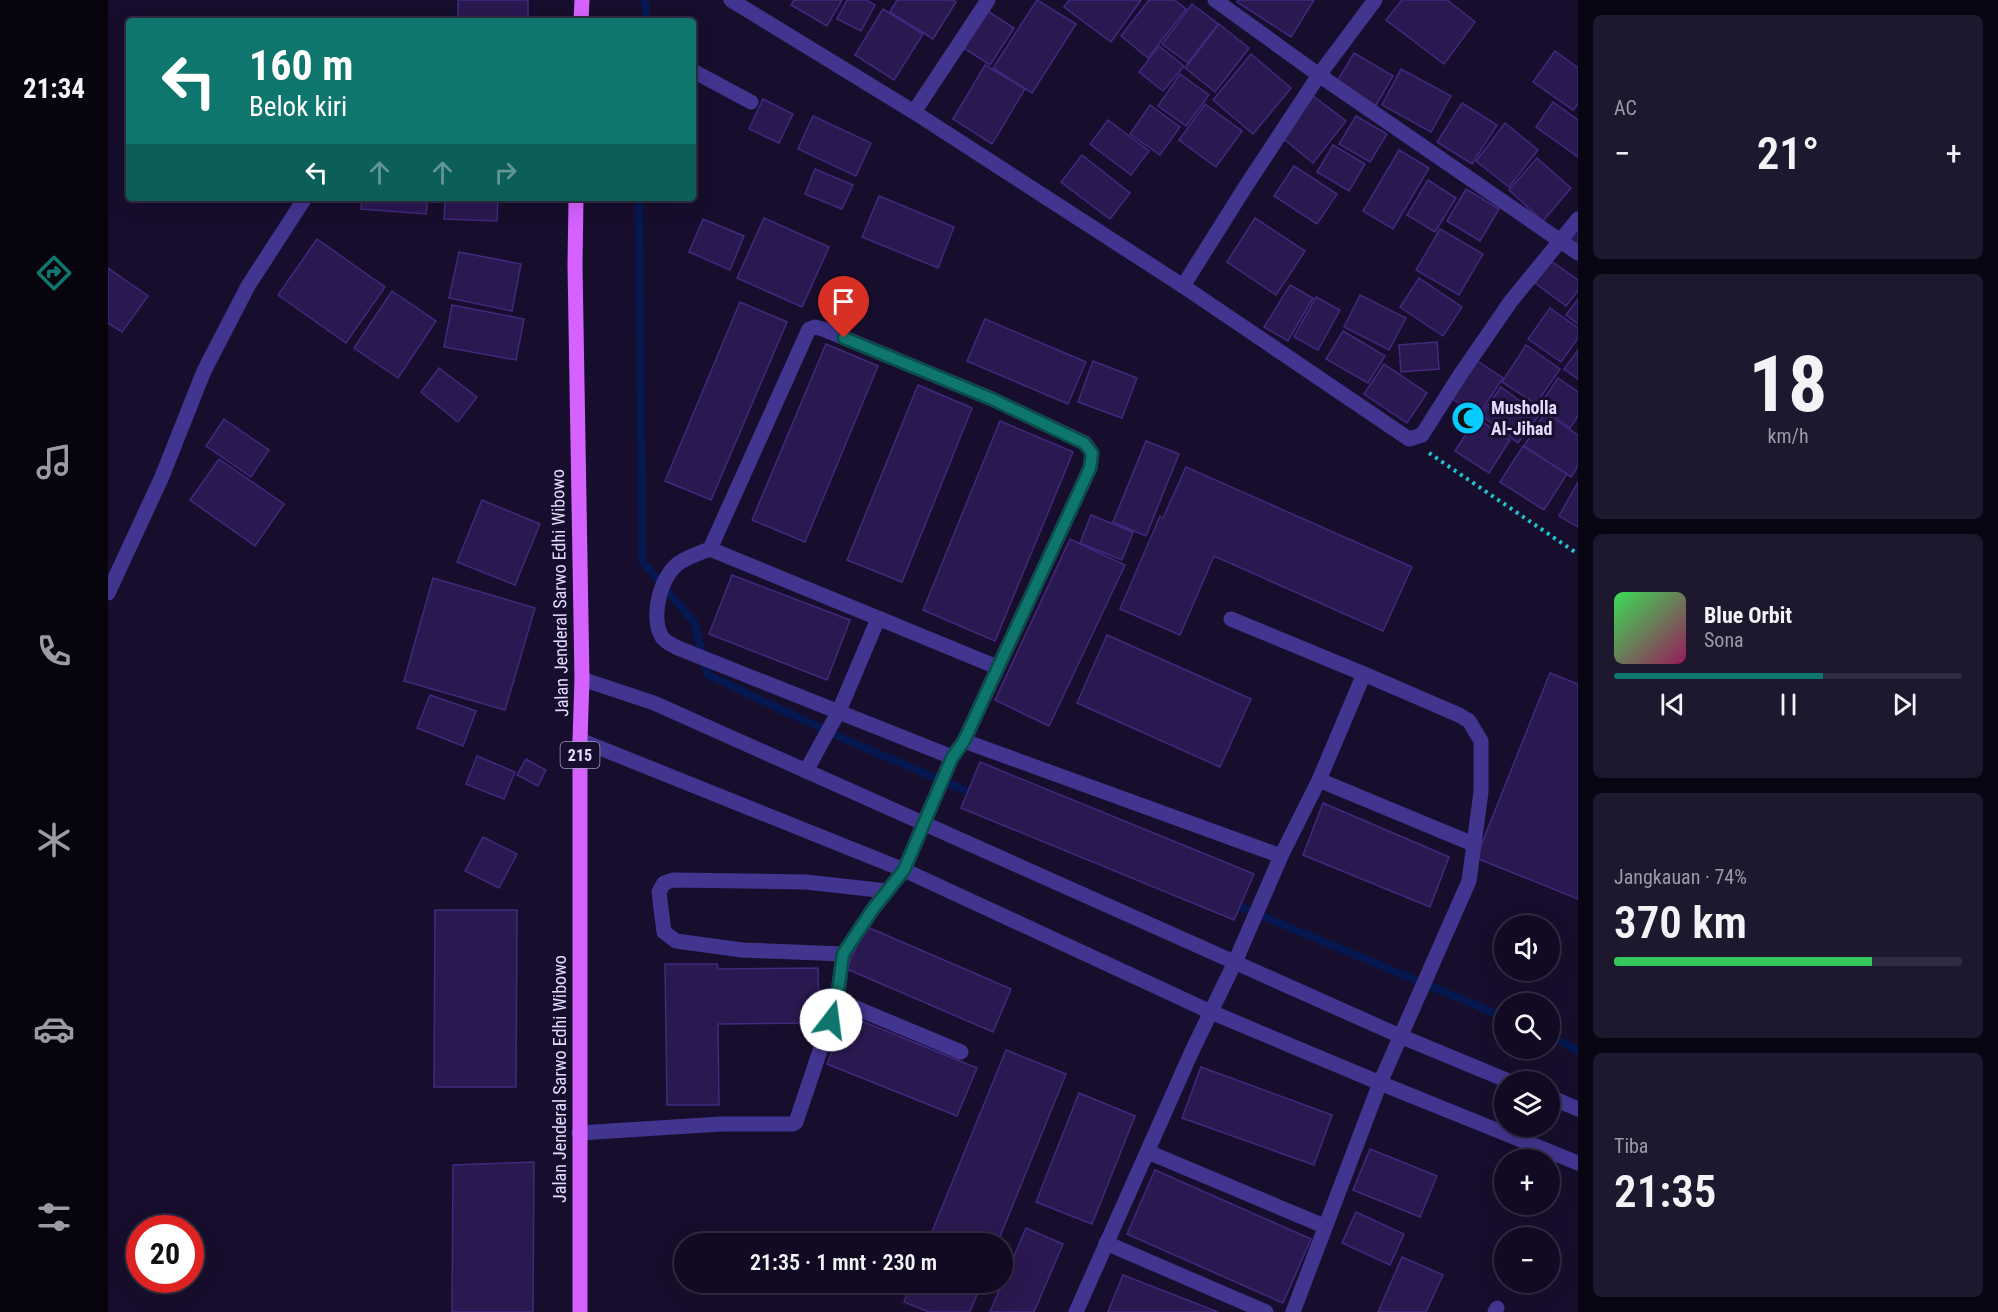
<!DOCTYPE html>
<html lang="id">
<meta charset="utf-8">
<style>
:root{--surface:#110a22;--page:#1e182f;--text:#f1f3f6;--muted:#9c9aa5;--line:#302b40;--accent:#0f766e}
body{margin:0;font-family:"Roboto Condensed",sans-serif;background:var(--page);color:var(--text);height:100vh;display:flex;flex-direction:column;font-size:22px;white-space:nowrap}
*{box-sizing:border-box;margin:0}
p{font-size:20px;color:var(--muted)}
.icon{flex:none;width:33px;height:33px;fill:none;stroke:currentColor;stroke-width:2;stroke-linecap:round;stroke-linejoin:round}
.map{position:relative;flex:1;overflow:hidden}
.sheet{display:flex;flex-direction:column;gap:15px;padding:15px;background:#090613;width:420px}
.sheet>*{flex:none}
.banner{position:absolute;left:18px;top:18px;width:570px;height:183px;border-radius:6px;box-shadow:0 6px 24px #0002,0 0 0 2px var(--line);background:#0f766e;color:#fff;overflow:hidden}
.buttons{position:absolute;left:1386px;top:915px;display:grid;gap:12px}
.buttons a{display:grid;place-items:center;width:66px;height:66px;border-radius:50%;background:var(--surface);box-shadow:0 6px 24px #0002,0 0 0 2px var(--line);font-size:30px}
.speed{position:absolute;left:18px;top:1215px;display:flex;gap:12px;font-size:30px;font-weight:700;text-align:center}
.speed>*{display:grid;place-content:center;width:78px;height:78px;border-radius:50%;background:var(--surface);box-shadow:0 6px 24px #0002,0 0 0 2px var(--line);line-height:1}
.speed .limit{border:9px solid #d22;background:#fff;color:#111}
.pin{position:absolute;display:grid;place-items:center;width:51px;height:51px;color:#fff;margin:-62px -26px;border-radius:50% 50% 50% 0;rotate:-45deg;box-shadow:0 0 6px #0007}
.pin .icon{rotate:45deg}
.me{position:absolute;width:66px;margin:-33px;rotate:15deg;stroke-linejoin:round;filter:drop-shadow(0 0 4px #0008)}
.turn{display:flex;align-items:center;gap:21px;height:126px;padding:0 24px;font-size:27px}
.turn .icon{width:78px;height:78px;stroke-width:2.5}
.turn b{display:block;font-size:42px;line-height:51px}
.lanes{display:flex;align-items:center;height:57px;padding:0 24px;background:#0003;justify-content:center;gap:30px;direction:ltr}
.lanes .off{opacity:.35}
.big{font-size:45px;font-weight:600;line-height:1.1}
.sheet .card{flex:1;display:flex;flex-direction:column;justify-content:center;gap:9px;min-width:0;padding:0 21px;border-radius:9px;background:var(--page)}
.sheet .dial{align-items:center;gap:0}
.dial b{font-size:78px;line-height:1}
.song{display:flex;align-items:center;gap:18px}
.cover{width:72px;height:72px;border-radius:9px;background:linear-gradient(135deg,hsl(130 70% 55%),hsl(330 70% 35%))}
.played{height:6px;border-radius:3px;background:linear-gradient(90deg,var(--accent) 60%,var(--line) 60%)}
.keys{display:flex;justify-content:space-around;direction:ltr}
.heat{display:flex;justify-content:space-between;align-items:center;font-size:33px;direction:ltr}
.charge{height:9px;border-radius:4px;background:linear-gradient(90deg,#34c759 74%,var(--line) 0)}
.trip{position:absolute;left:566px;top:1233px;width:339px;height:60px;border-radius:30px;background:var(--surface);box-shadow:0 6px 24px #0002,0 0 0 2px var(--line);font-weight:600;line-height:60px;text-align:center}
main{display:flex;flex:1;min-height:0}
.menu{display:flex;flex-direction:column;width:108px;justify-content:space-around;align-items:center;background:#07040e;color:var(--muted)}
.menu .icon{width:42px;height:42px}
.menu .active{color:var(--accent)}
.menu b{font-size:27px;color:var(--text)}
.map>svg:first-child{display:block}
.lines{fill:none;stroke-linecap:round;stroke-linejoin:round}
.stream{stroke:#05184f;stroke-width:8}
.building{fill:#2a1850;stroke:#42287e;stroke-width:1.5}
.path{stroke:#23c1ca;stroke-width:4;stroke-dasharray:3 4.5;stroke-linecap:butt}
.service{stroke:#423590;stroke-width:15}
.minor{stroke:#423590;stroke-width:15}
.primary{stroke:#d561ff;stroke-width:15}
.route-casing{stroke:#0a4d48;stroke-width:15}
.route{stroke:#0f766e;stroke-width:10}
.labels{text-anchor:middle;stroke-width:6;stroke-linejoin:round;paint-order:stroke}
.shield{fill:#170e2d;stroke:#a59dc0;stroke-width:1.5}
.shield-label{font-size:16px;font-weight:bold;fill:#e2daff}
.poi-label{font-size:18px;font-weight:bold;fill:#e2daff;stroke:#170e2d;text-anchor:start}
.street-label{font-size:18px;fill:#e2daff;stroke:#170e2d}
</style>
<main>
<nav class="menu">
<b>21:34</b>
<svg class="icon active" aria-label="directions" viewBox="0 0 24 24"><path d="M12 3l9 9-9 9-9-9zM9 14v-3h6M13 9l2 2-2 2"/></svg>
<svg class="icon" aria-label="music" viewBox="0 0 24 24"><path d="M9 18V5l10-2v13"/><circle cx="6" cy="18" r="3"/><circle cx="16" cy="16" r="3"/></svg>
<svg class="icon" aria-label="phone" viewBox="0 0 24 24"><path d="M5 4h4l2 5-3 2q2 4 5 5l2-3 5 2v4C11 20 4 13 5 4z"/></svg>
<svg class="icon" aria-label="climate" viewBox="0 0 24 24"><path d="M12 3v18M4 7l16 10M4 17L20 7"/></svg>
<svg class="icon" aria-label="car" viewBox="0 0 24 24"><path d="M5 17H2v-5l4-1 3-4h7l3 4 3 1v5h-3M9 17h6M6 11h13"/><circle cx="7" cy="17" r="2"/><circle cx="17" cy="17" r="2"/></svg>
<svg class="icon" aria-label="filters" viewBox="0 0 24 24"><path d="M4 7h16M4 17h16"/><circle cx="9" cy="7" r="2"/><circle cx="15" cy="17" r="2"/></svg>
</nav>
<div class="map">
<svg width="1470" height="1312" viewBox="0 0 1470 1312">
<rect width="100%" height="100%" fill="#170e2d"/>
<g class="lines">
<!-- stream -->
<g class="stream">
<path d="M 536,0 L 538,6 L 538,21"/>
<path d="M 531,198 L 534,561 L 586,622 L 600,675 L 745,743 L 868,795"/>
<path d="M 1123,903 L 1396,1017"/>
<path d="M 1442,1036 L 1470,1050"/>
</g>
</g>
<!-- building -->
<g class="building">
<rect x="350" y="0" width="70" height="21"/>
<path d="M 686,0 L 734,0 L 719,26 L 683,5 Z"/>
<path d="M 739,0 L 758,0 L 767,5 L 753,31 L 729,19 Z"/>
<path d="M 789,0 L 845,0 L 848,2 L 825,39 L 782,12 Z"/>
<path d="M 929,0 L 968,24 L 924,93 L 885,68 Z"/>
<path d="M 961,0 L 1033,0 L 1003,42 L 956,7 Z"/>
<path d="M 1041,0 L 1066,0 L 1078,9 L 1040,58 L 1013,36 Z"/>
<path d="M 1130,0 L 1206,0 L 1183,37 L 1129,2 Z"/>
<path d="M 1294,0 L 1339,0 L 1367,22 L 1336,64 L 1278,20 Z"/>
<path d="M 1084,4 L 1110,24 L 1080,63 L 1054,44 Z"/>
<path d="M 875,8 L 906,28 L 882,65 L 851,45 Z"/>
<path d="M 775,9 L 815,34 L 786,80 L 747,55 Z"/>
<path d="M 1111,24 L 1141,48 L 1107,92 L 1077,68 Z"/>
<path d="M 1051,46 L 1076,66 L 1055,91 L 1031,72 Z"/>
<path d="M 1447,51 L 1470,68 L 1470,104 L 1465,110 L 1425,82 Z"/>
<path d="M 1246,53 L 1285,76 L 1267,107 L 1228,83 Z"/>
<path d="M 1143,54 L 1183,88 L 1145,134 L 1105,100 Z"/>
<path d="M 877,65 L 917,89 L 884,144 L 845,119 Z"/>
<path d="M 1293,69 L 1343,96 L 1323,132 L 1274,105 Z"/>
<path d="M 1072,74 L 1101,95 L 1078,126 L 1050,106 Z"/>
<path d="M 1204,95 L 1238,121 L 1205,163 L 1172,136 Z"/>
<path d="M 655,99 L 685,114 L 671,143 L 641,129 Z"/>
<path d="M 1445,102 L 1470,120 L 1470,157 L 1428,127 Z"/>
<path d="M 1354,103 L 1389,125 L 1364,164 L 1329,142 Z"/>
<path d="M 1097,104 L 1134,131 L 1108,167 L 1071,140 Z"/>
<path d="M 1042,105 L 1072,127 L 1052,155 L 1022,134 Z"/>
<path d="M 705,116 L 763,143 L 748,176 L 690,149 Z"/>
<path d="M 1248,116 L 1279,134 L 1262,162 L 1231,144 Z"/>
<path d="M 1000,120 L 1041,151 L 1023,175 L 982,144 Z"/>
<path d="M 1397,123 L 1430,150 L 1401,187 L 1368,161 Z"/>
<path d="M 1225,145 L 1257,164 L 1241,191 L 1209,172 Z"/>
<path d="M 1291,150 L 1321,168 L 1285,229 L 1255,211 Z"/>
<path d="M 974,155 L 1022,193 L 1002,219 L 953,182 Z"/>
<path d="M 1429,158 L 1463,188 L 1435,221 L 1401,190 Z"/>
<path d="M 1186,166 L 1229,194 L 1209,224 L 1166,196 Z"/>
<path d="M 707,169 L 745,185 L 734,209 L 697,194 Z"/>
<path d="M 1320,180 L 1348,198 L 1327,232 L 1299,215 Z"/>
<path d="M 1358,189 L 1391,209 L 1372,241 L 1339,221 Z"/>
<path d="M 771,196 L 846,227 L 830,268 L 754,237 Z"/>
<path d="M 254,198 L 320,198 L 318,214 L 253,209 Z"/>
<path d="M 337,198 L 390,198 L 389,221 L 336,219 Z"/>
<path d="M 656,218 L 721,247 L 694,307 L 629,278 Z"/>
<path d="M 1147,218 L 1197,251 L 1168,295 L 1119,262 Z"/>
<path d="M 595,219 L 636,236 L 622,270 L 581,252 Z"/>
<path d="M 1470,222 L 1470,246 L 1459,236 Z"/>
<path d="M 1332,229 L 1375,254 L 1351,295 L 1308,270 Z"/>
<path d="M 209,239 L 277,287 L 238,343 L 170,295 Z"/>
<path d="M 351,252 L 413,264 L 404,311 L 341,298 Z"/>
<path d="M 1443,261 L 1470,280 L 1470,291 L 1458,306 L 1427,283 Z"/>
<path d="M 0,268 L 40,296 L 14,332 L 0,323 Z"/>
<path d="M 1311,278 L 1354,307 L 1335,336 L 1292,307 Z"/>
<path d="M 1182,285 L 1205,298 L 1180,341 L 1156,327 Z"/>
<path d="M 284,291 L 328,321 L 290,378 L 246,348 Z"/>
<path d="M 1252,295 L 1298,318 L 1281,350 L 1236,327 Z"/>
<path d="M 1208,297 L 1232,310 L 1210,350 L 1186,337 Z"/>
<path d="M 1470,299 L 1470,324 L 1458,315 Z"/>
<path d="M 632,302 L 679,322 L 603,500 L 557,481 Z"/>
<path d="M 344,305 L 416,319 L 408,360 L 336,347 Z"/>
<path d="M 1442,308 L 1470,328 L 1470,338 L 1453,362 L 1420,339 Z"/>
<path d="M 877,319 L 978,362 L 960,404 L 859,361 Z"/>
<path d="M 1235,331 L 1277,356 L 1260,383 L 1218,359 Z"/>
<path d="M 1329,342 L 1331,369 L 1293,372 L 1291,345 Z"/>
<path d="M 718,344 L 770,366 L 697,542 L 644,520 Z"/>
<path d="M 1418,345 L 1452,369 L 1428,404 L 1394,382 Z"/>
<path d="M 1470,350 L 1470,379 L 1456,369 Z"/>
<path d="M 1365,358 L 1395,378 L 1370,416 L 1340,396 Z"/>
<path d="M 985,361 L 1029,378 L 1014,418 L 970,402 Z"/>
<path d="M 1276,364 L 1319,393 L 1299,423 L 1256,394 Z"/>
<path d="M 331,368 L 369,397 L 350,422 L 313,392 Z"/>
<path d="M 1450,378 L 1470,392 L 1470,416 L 1462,428 L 1431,406 Z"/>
<path d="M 810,385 L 864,408 L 794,582 L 739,560 Z"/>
<path d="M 1393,387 L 1431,415 L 1410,443 L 1373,415 Z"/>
<path d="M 1437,413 L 1470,435 L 1470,466 L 1463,477 L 1416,446 Z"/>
<path d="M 1368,418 L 1402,440 L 1381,473 L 1347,451 Z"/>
<path d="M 116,419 L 161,450 L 143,477 L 98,446 Z"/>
<path d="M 892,421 L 965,452 L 887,641 L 815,610 Z"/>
<path d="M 1038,441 L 1071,454 L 1038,536 L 1005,522 Z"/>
<path d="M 1415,446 L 1459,474 L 1436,510 L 1392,482 Z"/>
<path d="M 111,459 L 176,504 L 147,546 L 82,500 Z"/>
<path d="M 1078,467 L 1304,567 L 1275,631 L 1106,556 L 1072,635 L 1012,609 L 1052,516 L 1055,518 Z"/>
<path d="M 1470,482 L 1470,527 L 1451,516 Z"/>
<path d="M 374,500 L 432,524 L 407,585 L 349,562 Z"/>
<path d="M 983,515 L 1025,532 L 1014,560 L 972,543 Z"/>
<path d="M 962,539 L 1017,565 L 941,726 L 887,700 Z"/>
<path d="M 624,575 L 742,620 L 719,680 L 601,634 Z"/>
<path d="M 325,578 L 427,608 L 397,710 L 296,681 Z"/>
<path d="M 999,635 L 1143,699 L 1112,767 L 969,703 Z"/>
<path d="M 1442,673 L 1470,684 L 1470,899 L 1368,858 Z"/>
<path d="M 322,695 L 368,711 L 355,746 L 309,728 Z"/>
<path d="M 369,756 L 407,772 L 396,799 L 358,784 Z"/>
<path d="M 418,759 L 438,770 L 430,786 L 409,775 Z"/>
<path d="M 872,762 L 1146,874 L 1126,920 L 853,808 Z"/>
<path d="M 1215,803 L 1341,857 L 1322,907 L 1195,855 Z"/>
<path d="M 375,837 L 409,854 L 391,888 L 357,871 Z"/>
<path d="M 327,910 L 409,910 L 408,1087 L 326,1087 Z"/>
<path d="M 757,926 L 903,989 L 885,1032 L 739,969 Z"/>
<path d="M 557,964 L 609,964 L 610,969 L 710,968 L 711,1023 L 610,1024 L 611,1105 L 559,1105 Z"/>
<path d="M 739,1015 L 869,1068 L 849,1116 L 719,1064 Z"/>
<path d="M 898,1050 L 958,1074 L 889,1244 L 819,1244 Z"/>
<path d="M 1093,1067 L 1224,1115 L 1206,1165 L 1074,1118 Z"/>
<path d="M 971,1093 L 1027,1116 L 984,1224 L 928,1202 Z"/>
<path d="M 1262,1149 L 1329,1176 L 1312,1217 L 1245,1190 Z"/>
<path d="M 426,1162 L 425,1312 L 344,1312 L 345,1165 Z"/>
<path d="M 1047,1170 L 1203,1239 L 1175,1303 L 1019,1234 Z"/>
<path d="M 1248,1212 L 1296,1234 L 1282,1265 L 1234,1243 Z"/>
<path d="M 918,1228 L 955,1244 L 926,1312 L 882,1312 Z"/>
<path d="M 1294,1257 L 1335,1275 L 1318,1312 L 1270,1312 Z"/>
<path d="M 1015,1275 L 1110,1312 L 1000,1312 Z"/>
<path d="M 803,1282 L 874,1282 L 862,1312 L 821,1312 L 796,1302 Z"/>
</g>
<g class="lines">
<!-- path -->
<path class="path" d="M 1321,453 L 1470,554"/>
<!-- service -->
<g class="service">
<path d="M 602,549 L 889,667"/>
<path d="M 1123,619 L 1256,674"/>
<path d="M 474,679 L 546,703 L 1292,1036 L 1403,1082"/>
<path d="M 472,740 L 796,870 L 1103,1012 L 1272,1083 L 1470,1163"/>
<path d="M 856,741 L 1173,856"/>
<path d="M 698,771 L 731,711 L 770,619"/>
<path d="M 1211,780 L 1365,844"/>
<path d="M 779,891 L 698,882 L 565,880 L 556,883 L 551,892 L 556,932 L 568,941 L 634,950 L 735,954 L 765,909 L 796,870 L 844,757 L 856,741 L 982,468 L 984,453 L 977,443 L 884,399 L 715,329 L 707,327 L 701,329 L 602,549 C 592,553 580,557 571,563 C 552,576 542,618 554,637 C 558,643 565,645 570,648 L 844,757"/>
<path d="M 729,1000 L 853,1052"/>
<path d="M 1442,1097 L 1470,1109"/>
<path d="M 471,1133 L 613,1124 L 685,1124 L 688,1122 L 729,1000 L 735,954"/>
<path d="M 1040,1152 L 1216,1226"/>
<path d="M 998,1243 L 1158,1312"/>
<path d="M 968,1312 L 1084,1051 L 1127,962 L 1173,856 L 1211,780 L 1256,674 L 1351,715 L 1361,721 L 1373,741 L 1373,792 L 1361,881 L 1272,1083 L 1185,1312"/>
<path d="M 1387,1312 L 1389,1308"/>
</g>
<!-- minor -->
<g class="minor">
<path d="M 623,0 L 806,112 L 1075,286 L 1301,439 L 1314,435 L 1352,375 L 1403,301 L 1470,219"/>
<path d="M 1107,0 L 1211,75 L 1470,253"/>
<path d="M 585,71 L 643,102"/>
<path d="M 806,112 L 880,0"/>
<path d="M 1075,286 L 1136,189 L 1211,75 L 1267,0"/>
<path d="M 0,593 L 53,479 L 96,371 L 140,286 L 197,198"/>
</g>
<!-- primary -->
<g class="primary">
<path d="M 473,21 L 474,0"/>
<path d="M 468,198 L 467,265 L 474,679 L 472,740 L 472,1312"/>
</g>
</g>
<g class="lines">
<defs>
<path id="route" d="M 723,1020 L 729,1000 L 735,954 L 765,909 L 796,870 L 844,758 L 856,741 L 982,468 L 984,453 L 976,443 L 884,399 L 736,338"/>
</defs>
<!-- route casing -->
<use href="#route" class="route-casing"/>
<!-- route -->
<use href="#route" class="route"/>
</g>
<!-- icons -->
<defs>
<symbol id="mosque-disc" viewBox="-11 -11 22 22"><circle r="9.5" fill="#06cbff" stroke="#170e2d"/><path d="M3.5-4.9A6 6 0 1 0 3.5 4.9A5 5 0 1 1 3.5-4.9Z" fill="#111"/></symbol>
</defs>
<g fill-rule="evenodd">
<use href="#mosque-disc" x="1341" y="399" width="38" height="38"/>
</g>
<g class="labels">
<!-- shield labels -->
<rect class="shield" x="452.5" y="742" width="39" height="26" rx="4.5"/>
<g class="shield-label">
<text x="472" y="761">215</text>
</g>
<!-- poi labels -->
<g class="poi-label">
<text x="1383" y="414">Musholla<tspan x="1383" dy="21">Al-Jihad</tspan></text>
</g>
<!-- street labels -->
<g class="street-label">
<text transform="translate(452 593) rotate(-91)" y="6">Jalan Jenderal Sarwo Edhi Wibowo</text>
<text transform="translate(452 1079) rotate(-90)" y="6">Jalan Jenderal Sarwo Edhi Wibowo</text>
</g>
</g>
</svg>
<div class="buttons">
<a><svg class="icon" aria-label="sound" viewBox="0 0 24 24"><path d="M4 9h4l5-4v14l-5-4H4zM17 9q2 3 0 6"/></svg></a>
<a><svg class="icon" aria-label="search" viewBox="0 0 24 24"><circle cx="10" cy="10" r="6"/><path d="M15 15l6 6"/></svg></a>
<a><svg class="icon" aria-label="layers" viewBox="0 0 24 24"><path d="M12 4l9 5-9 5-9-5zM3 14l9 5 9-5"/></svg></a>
<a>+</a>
<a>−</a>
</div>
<div class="speed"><div class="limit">20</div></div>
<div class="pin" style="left:736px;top:338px;background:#d93025"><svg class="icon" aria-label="arrive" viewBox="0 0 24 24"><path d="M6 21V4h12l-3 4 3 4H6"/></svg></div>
<svg class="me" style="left:723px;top:1020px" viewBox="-20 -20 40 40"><circle r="19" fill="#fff"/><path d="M0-13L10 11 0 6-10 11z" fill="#0f766e"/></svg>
<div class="trip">21:35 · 1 mnt · 230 m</div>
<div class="banner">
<div class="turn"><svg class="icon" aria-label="left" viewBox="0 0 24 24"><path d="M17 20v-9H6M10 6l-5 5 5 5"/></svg><div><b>160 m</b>Belok kiri</div></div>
<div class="lanes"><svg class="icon" aria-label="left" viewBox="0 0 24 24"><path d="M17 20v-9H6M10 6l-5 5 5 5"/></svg><svg class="icon off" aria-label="ahead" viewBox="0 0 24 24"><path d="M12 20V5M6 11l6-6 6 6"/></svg><svg class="icon off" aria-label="ahead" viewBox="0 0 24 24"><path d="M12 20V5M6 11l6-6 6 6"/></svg><svg class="icon off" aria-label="right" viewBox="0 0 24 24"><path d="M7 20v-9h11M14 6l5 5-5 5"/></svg></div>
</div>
</div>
<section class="sheet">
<div class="card"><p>AC</p>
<div class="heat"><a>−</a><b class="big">21°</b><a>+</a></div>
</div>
<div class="card dial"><b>18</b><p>km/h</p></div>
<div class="card">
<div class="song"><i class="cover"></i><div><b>Blue Orbit</b><p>Sona</p></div></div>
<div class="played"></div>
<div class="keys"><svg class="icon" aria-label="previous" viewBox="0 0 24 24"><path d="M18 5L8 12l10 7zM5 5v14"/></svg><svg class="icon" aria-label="pause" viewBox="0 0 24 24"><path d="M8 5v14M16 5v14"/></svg><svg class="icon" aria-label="next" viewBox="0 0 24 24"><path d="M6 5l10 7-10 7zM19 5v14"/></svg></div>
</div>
<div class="card"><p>Jangkauan · 74%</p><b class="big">370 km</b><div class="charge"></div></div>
<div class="card"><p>Tiba</p><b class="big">21:35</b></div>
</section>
</main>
